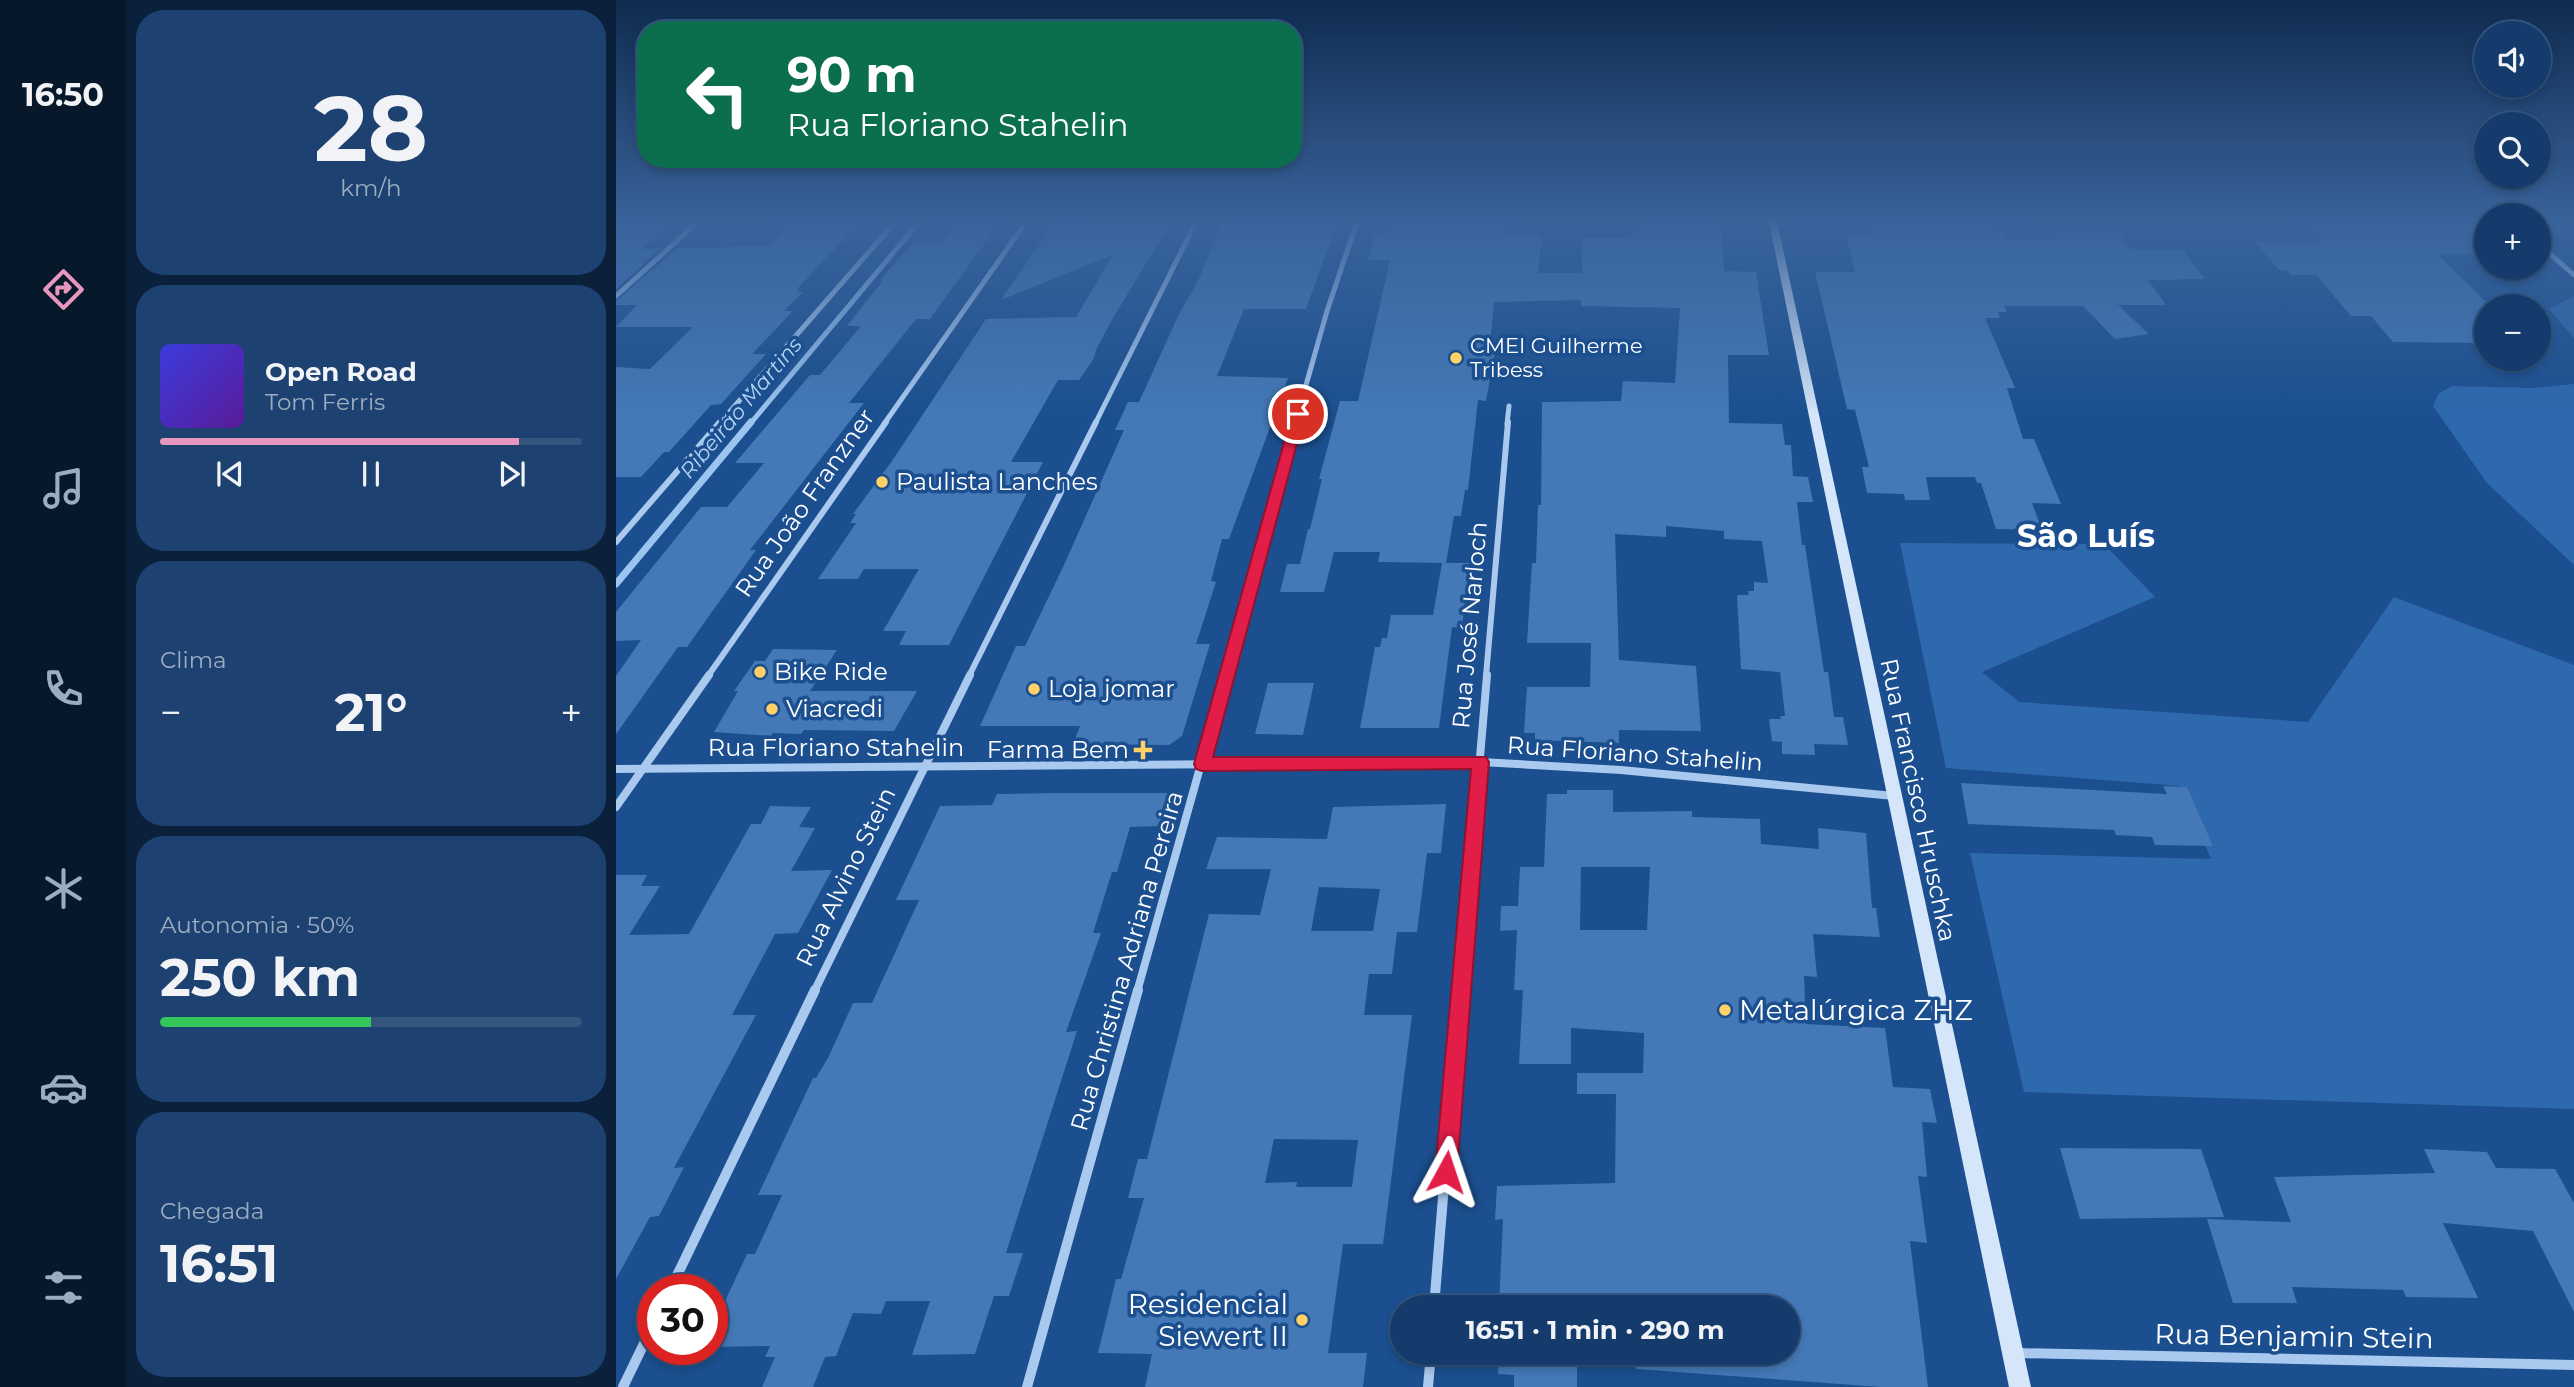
<!DOCTYPE html>
<html lang="pt">
<meta charset="utf-8">
<style>
:root{--surface:#143b6b;--page:#1d4271;--text:#f1f3f6;--muted:#9dadc1;--line:#33557e;--accent:#e797bd}
body{margin:0;font-family:Montserrat,sans-serif;background:var(--page);color:var(--text);height:100vh;display:flex;flex-direction:column;font-size:26px;white-space:nowrap}
*{box-sizing:border-box;margin:0}
p{font-size:23px;color:var(--muted)}
.icon{flex:none;width:38px;height:38px;fill:none;stroke:currentColor;stroke-width:2;stroke-linecap:round;stroke-linejoin:round}
.map{position:relative;flex:1;overflow:hidden}
.details{display:flex;flex-direction:column;gap:10px;padding:10px;background:#0b203b;width:490px}
.details>*{flex:none}
.banner{position:absolute;left:21px;top:21px;width:665px;height:147px;border-radius:28px;box-shadow:0 4px 10px #0003,0 0 0 2px var(--line);background:#0b6e4f;color:#fff;overflow:hidden}
.tools{position:absolute;left:1858px;top:21px;display:grid;gap:14px}
.tools a{display:grid;place-items:center;width:77px;height:77px;border-radius:50%;background:var(--surface);box-shadow:0 4px 10px #0003,0 0 0 2px var(--line);font-size:35px}
.speed{position:absolute;left:21px;top:1274px;display:flex;gap:14px;font-size:35px;font-weight:700;text-align:center}
.speed>*{display:grid;place-content:center;width:91px;height:91px;border-radius:50%;background:var(--surface);box-shadow:0 4px 10px #0003,0 0 0 2px var(--line);line-height:1}
.speed .limit{border:10px solid #d22;background:#fff;color:#111}
.pin{position:absolute;display:grid;place-items:center;width:60px;height:60px;color:#fff;margin:-30px;border:4px solid #fff;border-radius:50%;box-shadow:0 2px 7px #0007}
.me{position:absolute;width:77px;margin:-38px;rotate:5deg;stroke-linejoin:round;filter:drop-shadow(0 0 5px #0008)}
.turn{display:flex;align-items:center;gap:24px;height:147px;padding:0 35px;font-size:32px}
.turn .icon{width:91px;height:91px;stroke-width:2.5}
.turn b{display:block;font-size:49px;line-height:60px}
.big{font-size:52px;font-weight:700;line-height:1.1}
.details .tile{flex:1;display:flex;flex-direction:column;justify-content:center;gap:10px;min-width:0;padding:0 24px;border-radius:28px;background:var(--page)}
.details .dial{align-items:center;gap:0}
.dial b{font-size:91px;line-height:1}
.song{display:flex;align-items:center;gap:21px}
.cover{width:84px;height:84px;border-radius:10px;background:linear-gradient(135deg,hsl(240 70% 55%),hsl(270 70% 35%))}
.played{height:7px;border-radius:4px;background:linear-gradient(90deg,var(--accent) 85%,var(--line) 85%)}
.keys{display:flex;justify-content:space-around;direction:ltr}
.heat{display:flex;justify-content:space-between;align-items:center;font-size:38px;direction:ltr}
.charge{height:10px;border-radius:5px;background:linear-gradient(90deg,#34c759 50%,var(--line) 0)}
.trip{position:absolute;left:774px;top:1295px;width:410px;height:70px;border-radius:35px;background:var(--surface);box-shadow:0 4px 10px #0003,0 0 0 2px var(--line);font-weight:700;line-height:70px;text-align:center}
main{display:flex;flex:1;min-height:0}
.tab-bar{display:flex;flex-direction:column;width:126px;justify-content:space-around;align-items:center;background:#08182b;color:var(--muted)}
.tab-bar .icon{width:49px;height:49px}
.tab-bar .current{color:var(--accent)}
.tab-bar b{font-size:32px;color:var(--text)}
.map>svg:first-child{display:block}
.green{fill:#2e69ad}
.lines{fill:none;stroke-linecap:round;stroke-linejoin:round}
.stream-far1{stroke:#9cc4f0;stroke-width:5}
.stream{stroke:#9cc4f0;stroke-width:7}
.building{fill:#4478b7;fill-rule:evenodd}
.street-far3{stroke:#a9c9ee;stroke-width:5}
.street-far2{stroke:#a9c9ee;stroke-width:6}
.street-far1{stroke:#a9c9ee;stroke-width:8}
.street{stroke:#a9c9ee;stroke-width:10}
.secondary{fill:#d6e6fa;fill-rule:evenodd}
.route{fill:#e11d48;stroke:#92132f;stroke-width:2}
.poi-dot{fill:#ffd166;stroke:#1b4f8f;stroke-width:2.5}
.labels{text-anchor:middle;stroke-width:7;stroke-linejoin:round;paint-order:stroke}
.far-poi-label{font-size:21px;fill:#fff;stroke:#1b4f8f;text-anchor:start}
.far-water-label{font-size:21px;font-style:italic;fill:#b5d3f5;stroke:#1b4f8f}
.poi-label{font-size:24px;fill:#fff;stroke:#1b4f8f;text-anchor:start}
.street-label{font-size:24px;fill:#fff;stroke:#1b4f8f}
.near-poi-label{font-size:28px;fill:#fff;stroke:#1b4f8f;text-anchor:start}
.near-street-label{font-size:28px;fill:#fff;stroke:#1b4f8f}
.district-label{font-size:32px;font-weight:bold;fill:#fff;stroke:#1b4f8f}
</style>
<main>
<nav class="tab-bar">
<b>16:50</b>
<svg class="icon current" aria-label="directions" viewBox="0 0 24 24"><path d="M12 3l9 9-9 9-9-9zM9 14v-3h6M13 9l2 2-2 2"/></svg>
<svg class="icon" aria-label="music" viewBox="0 0 24 24"><path d="M9 18V5l10-2v13"/><circle cx="6" cy="18" r="3"/><circle cx="16" cy="16" r="3"/></svg>
<svg class="icon" aria-label="phone" viewBox="0 0 24 24"><path d="M5 4h4l2 5-3 2q2 4 5 5l2-3 5 2v4C11 20 4 13 5 4z"/></svg>
<svg class="icon" aria-label="climate" viewBox="0 0 24 24"><path d="M12 3v18M4 7l16 10M4 17L20 7"/></svg>
<svg class="icon" aria-label="car" viewBox="0 0 24 24"><path d="M5 17H2v-5l4-1 3-4h7l3 4 3 1v5h-3M9 17h6M6 11h13"/><circle cx="7" cy="17" r="2"/><circle cx="17" cy="17" r="2"/></svg>
<svg class="icon" aria-label="filters" viewBox="0 0 24 24"><path d="M4 7h16M4 17h16"/><circle cx="9" cy="7" r="2"/><circle cx="15" cy="17" r="2"/></svg>
</nav>
<section class="details">
<div class="tile dial"><b>28</b><p>km/h</p></div>
<div class="tile">
<div class="song"><i class="cover"></i><div><b>Open Road</b><p>Tom Ferris</p></div></div>
<div class="played"></div>
<div class="keys"><svg class="icon" aria-label="previous" viewBox="0 0 24 24"><path d="M18 5L8 12l10 7zM5 5v14"/></svg><svg class="icon" aria-label="pause" viewBox="0 0 24 24"><path d="M8 5v14M16 5v14"/></svg><svg class="icon" aria-label="next" viewBox="0 0 24 24"><path d="M6 5l10 7-10 7zM19 5v14"/></svg></div>
</div>
<div class="tile"><p>Clima</p>
<div class="heat"><a>−</a><b class="big">21°</b><a>+</a></div>
</div>
<div class="tile"><p>Autonomia · 50%</p><b class="big">250 km</b><div class="charge"></div></div>
<div class="tile"><p>Chegada</p><b class="big">16:51</b></div>
</section>
<div class="map">
<svg width="1958" height="1387" viewBox="0 0 1958 1387">
<rect width="100%" height="100%" fill="#1b4f8f"/>
<!-- green -->
<g class="green">
<path d="M 1958,296 L 1958,338 L 1933,309 Z"/>
<path d="M 1958,384 L 1958,565 L 1871,483 L 1817,406 L 1822,394 L 1836,386 L 1917,388 Z"/>
<path d="M 1284,543 L 1488,544 L 1539,597 L 1366,672 L 1403,702 L 1692,722 L 1778,597 L 1958,665 L 1958,1109 L 1408,1092 L 1354,853 L 1595,859 L 1565,786 L 1330,768 Z"/>
</g>
<g class="lines">
<!-- stream-far1 -->
<path class="stream-far1" d="M 134,424 L 303,222"/>
<!-- stream -->
<path class="stream" d="M 0,584 L 135,422"/>
</g>
<!-- building -->
<g class="building">
<path d="M 0,222 L 56,222 L 25,249 L 45,248 L 0,289 Z"/>
<path d="M 175,222 L 244,222 L 181,289 L 183,290 L 180,293 L 187,292 L 168,311 L 177,311 L 136,354 L 150,354 L 105,404 L 95,405 L 53,452 L 48,452 L 25,477 L 0,477 L 0,367 L 34,369 L 77,327 L 0,327 L 21,305 L 0,305 L 0,301 L 61,248 L 154,246 Z"/>
<path d="M 439,222 L 476,222 L 475,224 L 493,224 L 492,227 L 565,228 L 548,234 L 497,318 L 480,350 L 478,358 L 463,380 L 442,380 L 395,462 L 427,462 L 333,645 L 283,645 L 290,631 L 267,631 L 303,569 L 248,569 L 242,579 L 202,579 L 240,523 L 234,523 L 240,514 L 237,514 L 276,461 L 370,319 L 460,317 L 497,255 L 385,300 Z"/>
<path d="M 606,222 L 721,222 L 690,309 L 628,309 L 601,376 L 672,378 L 613,539 L 606,539 L 595,581 L 600,582 L 580,644 L 594,644 L 566,736 L 553,745 L 457,744 L 464,726 L 364,726 L 400,646 L 409,646 L 448,565 L 508,430 L 499,430 L 512,402 L 523,402 L 563,314 L 582,281 Z"/>
<path d="M 856,222 L 888,222 L 885,235 L 926,235 L 922,273 L 966,273 L 966,238 L 1015,238 L 1015,232 L 1023,232 L 1023,222 L 1106,222 L 1108,271 L 1140,272 L 1153,355 L 1112,355 L 1113,423 L 1166,424 L 1169,445 L 1175,445 L 1177,476 L 1192,477 L 1197,502 L 1181,502 L 1186,545 L 1189,545 L 1208,672 L 1212,672 L 1218,717 L 1227,717 L 1232,745 L 1198,744 L 1199,755 L 1166,754 L 1166,742 L 1156,741 L 1153,719 L 1165,719 L 1164,716 L 1169,716 L 1164,672 L 1125,669 L 1121,595 L 1133,595 L 1132,591 L 1138,591 L 1138,582 L 1152,583 L 1146,541 L 1108,539 L 1108,531 L 1050,526 L 1050,537 L 999,534 L 1003,660 L 1080,666 L 1085,731 L 1003,730 L 1003,743 L 919,740 L 919,733 L 908,733 L 911,687 L 974,687 L 975,643 L 911,643 L 916,563 L 920,563 L 922,505 L 925,505 L 926,402 L 1005,401 L 1007,381 L 1059,383 L 1064,308 L 965,306 L 965,300 L 878,302 L 874,345 L 880,346 L 870,401 L 862,400 L 852,490 L 849,490 L 845,516 L 838,516 L 830,563 L 762,562 L 764,552 L 718,552 L 708,592 L 664,592 L 671,564 L 684,564 L 692,529 L 694,529 L 706,479 L 703,479 L 724,401 L 742,401 L 774,260 L 752,260 L 759,233 L 769,234 L 771,228 L 848,228 L 855,227 Z"/>
<path d="M 1265,222 L 1367,222 L 1370,229 L 1386,229 L 1390,239 L 1440,239 L 1437,232 L 1447,233 L 1446,230 L 1503,231 L 1514,249 L 1567,250 L 1589,279 L 1532,280 L 1550,305 L 1502,305 L 1533,334 L 1499,339 L 1467,306 L 1388,306 L 1391,312 L 1382,312 L 1384,318 L 1369,318 L 1399,388 L 1391,388 L 1407,439 L 1418,439 L 1445,504 L 1416,503 L 1426,530 L 1380,529 L 1365,483 L 1361,483 L 1359,477 L 1310,477 L 1314,500 L 1289,500 L 1288,494 L 1251,493 L 1246,467 L 1253,467 L 1239,410 L 1231,409 L 1199,272 L 1239,272 L 1230,236 L 1258,236 L 1256,228 L 1265,228 Z"/>
<path d="M 1691,222 L 1871,222 L 1871,254 L 1821,254 L 1871,303 L 1871,343 L 1777,342 L 1755,316 L 1735,316 L 1700,275 L 1674,275 L 1672,271 L 1663,270 L 1638,241 L 1708,241 Z"/>
<path d="M 340,225 L 382,225 L 314,319 L 300,319 L 233,403 L 248,403 L 134,550 L 140,550 L 71,647 L 62,647 L 0,734 L 0,676 L 25,640 L 0,641 L 0,612 L 85,507 L 111,507 L 148,463 L 119,463 L 194,375 L 204,375 L 245,326 L 231,326 L 267,280 L 264,280 L 296,244 L 325,243 Z"/>
<path d="M 826,563 L 853,563 L 846,628 L 836,627 L 823,728 L 744,728 L 759,647 L 764,647 L 766,638 L 771,638 L 775,615 L 817,615 Z"/>
<path d="M 157,649 L 221,650 L 194,691 L 301,691 L 278,731 L 188,730 L 185,734 L 157,733 L 155,736 L 98,732 L 122,691 L 118,691 L 139,661 L 149,661 Z"/>
<path d="M 652,683 L 698,683 L 687,735 L 639,734 Z"/>
<path d="M 1345,783 L 1551,794 L 1547,786 L 1571,787 L 1597,846 L 1539,845 L 1536,837 L 1500,835 L 1498,830 L 1352,824 Z"/>
<path d="M 951,790 L 997,790 L 997,812 L 1076,811 L 1076,817 L 1144,819 L 1145,844 L 1203,849 L 1202,828 L 1250,833 L 1256,908 L 1260,908 L 1264,937 L 1197,934 L 1201,977 L 1188,976 L 1190,1024 L 1269,1028 L 1277,1087 L 1314,1089 L 1321,1123 L 1306,1122 L 1311,1177 L 1302,1176 L 1311,1243 L 1294,1241 L 1312,1387 L 1265,1387 L 1020,1369 L 1020,1353 L 1171,1353 L 1171,1307 L 883,1307 L 887,1219 L 879,1220 L 881,1186 L 999,1183 L 1000,1094 L 961,1094 L 961,1073 L 1027,1073 L 1028,1033 L 955,1028 L 955,1064 L 903,1064 L 907,990 L 898,990 L 901,930 L 884,931 L 885,906 L 902,906 L 904,867 L 928,867 L 931,794 L 951,794 ZM 965,867 L 1034,867 L 1031,930 L 964,930 Z"/>
<path d="M 438,793 L 554,793 L 544,826 L 514,827 L 501,872 L 496,872 L 477,933 L 485,933 L 450,1032 L 461,1031 L 390,1253 L 407,1253 L 393,1296 L 378,1296 L 359,1354 L 296,1355 L 314,1301 L 270,1301 L 265,1314 L 237,1313 L 220,1356 L 209,1357 L 197,1387 L 146,1387 L 159,1357 L 149,1357 L 154,1346 L 96,1347 L 96,1329 L 131,1254 L 139,1254 L 166,1195 L 142,1195 L 197,1078 L 200,1078 L 213,1056 L 237,1003 L 256,1003 L 303,900 L 280,900 L 324,806 L 376,805 L 381,794 Z"/>
<path d="M 830,804 L 825,853 L 811,853 L 801,932 L 781,932 L 776,974 L 753,974 L 748,1015 L 796,1015 L 767,1244 L 727,1244 L 712,1353 L 751,1353 L 747,1387 L 529,1387 L 536,1354 L 482,1353 L 500,1279 L 505,1279 L 528,1198 L 512,1198 L 522,1159 L 531,1159 L 593,914 L 644,915 L 655,869 L 590,869 L 601,837 L 711,839 L 717,807 ZM 703,887 L 764,889 L 757,931 L 695,931 ZM 658,1139 L 742,1140 L 736,1187 L 680,1187 L 681,1182 L 649,1183 Z"/>
<path d="M 154,806 L 195,807 L 183,827 L 199,828 L 175,871 L 216,870 L 182,933 L 159,934 L 116,1015 L 140,1015 L 58,1168 L 68,1167 L 43,1216 L 34,1217 L 0,1279 L 0,875 L 31,875 L 25,886 L 44,886 L 13,935 L 73,934 L 135,824 L 145,824 Z"/>
<path d="M 1444,1148 L 1585,1149 L 1608,1217 L 1464,1219 Z"/>
<path d="M 1808,1149 L 1871,1152 L 1880,1168 L 1939,1169 L 1958,1203 L 1958,1312 L 1917,1231 L 1827,1223 L 1862,1298 L 1790,1297 L 1787,1290 L 1676,1287 L 1681,1303 L 1617,1303 L 1591,1219 L 1675,1222 L 1658,1177 L 1819,1173 Z"/>
<path d="M 883,1353 L 961,1353 L 961,1387 L 898,1387 L 898,1375 L 882,1374 Z"/>
</g>
<g class="lines">
<!-- street-far3 -->
<g class="street-far3">
<path d="M 1923,244 L 1958,275"/>
<path d="M 0,296 L 82,222"/>
<path d="M 103,424 L 279,222"/>
<path d="M 268,424 L 410,222"/>
<path d="M 479,424 L 580,222"/>
<path d="M 679,424 L 711,311 L 741,222"/>
<path d="M 891,424 L 893,406"/>
</g>
<!-- street-far2 -->
<g class="street-far2">
<path d="M 0,542 L 104,422"/>
<path d="M 92,676 L 270,422"/>
<path d="M 353,676 L 480,422"/>
<path d="M 609,676 L 680,422"/>
<path d="M 870,676 L 892,422"/>
</g>
<!-- street-far1 -->
<g class="street-far1">
<path d="M 0,769 L 865,762 L 1005,770 L 1278,796"/>
<path d="M 0,807 L 93,675"/>
<path d="M 198,992 L 354,675"/>
<path d="M 521,992 L 610,675"/>
<path d="M 844,992 L 871,675"/>
</g>
<!-- street -->
<g class="street">
<path d="M 54,1290 L 199,990"/>
<path d="M 818,1307 L 844,990"/>
<path d="M 1399,1353 L 1958,1365"/>
<path d="M 7,1387 L 37,1325"/>
<path d="M 411,1387 L 522,990"/>
<path d="M 812,1387 L 815,1353"/>
</g>
<!-- secondary -->
<path class="secondary" d="M 1153,222 L 1161,222 L 1415,1387 L 1393,1387 Z"/>
</g>
<!-- sky -->
<linearGradient id="sky" x2="0" y2="1"><stop stop-color="#0f2b4f"/><stop offset="0.53" stop-color="#39639b"/><stop offset="1" stop-color="#39639b" stop-opacity="0"/></linearGradient>
<rect width="1958" height="416" fill="url(#sky)"/>
<!-- route -->
<path class="route" d="M 682,411 L 689,414 L 597,757 L 870,757 L 873,762 L 841,1172 L 838,1180 L 830,1183 L 822,1180 L 819,1172 L 855,769 L 586,771 L 580,769 L 578,764 L 676,414 Z"/>
<!-- markers -->
<g class="poi-dot">
<circle cx="840" cy="358" r="7"/>
<circle cx="266" cy="482" r="7"/>
<circle cx="144" cy="672" r="7"/>
<circle cx="418" cy="689" r="7"/>
<circle cx="156" cy="709" r="7"/>
<path d="M523.5 739.5h7v7h7v7h-7v7h-7v-7h-7v-7h7z"/>
<circle cx="1109" cy="1010" r="7"/>
<circle cx="686" cy="1320" r="7"/>
</g>
<g class="labels">
<!-- far-poi labels -->
<g class="far-poi-label">
<text x="854" y="353">CMEI Guilherme<tspan x="854" dy="24">Tribess</tspan></text>
</g>
<!-- far-water labels -->
<g class="far-water-label">
<text transform="translate(125 408) rotate(-50)" y="7">Ribeirão Martins</text>
</g>
<!-- poi labels -->
<g class="poi-label">
<text x="280" y="490">Paulista Lanches</text>
<text x="158" y="680">Bike Ride</text>
<text x="432" y="697">Loja jomar</text>
<text x="170" y="717">Viacredi</text>
<text x="513" y="758" text-anchor="end">Farma Bem</text>
</g>
<!-- street labels -->
<g class="street-label">
<text transform="translate(189 503) rotate(-55)" y="8">Rua João Franzner</text>
<text transform="translate(854 625) rotate(-85)" y="8">Rua José Narloch</text>
<text x="220" y="756">Rua Floriano Stahelin</text>
<text transform="translate(1019 754) rotate(4)" y="8">Rua Floriano Stahelin</text>
<text transform="translate(1302 800) rotate(78)" y="8">Rua Francisco Hruschka</text>
<text transform="translate(230 877) rotate(-64)" y="8">Rua Alvino Stein</text>
<text transform="translate(511 961) rotate(-74)" y="8">Rua Christina Adriana Pereira</text>
</g>
<!-- near-poi labels -->
<g class="near-poi-label">
<text x="1123" y="1020">Metalúrgica ZHZ</text>
<text x="672" y="1314" text-anchor="end">Residencial<tspan x="672" dy="32">Siewert II</tspan></text>
</g>
<!-- near-street labels -->
<g class="near-street-label">
<text transform="translate(1678 1336) rotate(1)" y="10">Rua Benjamin Stein</text>
</g>
<!-- district labels -->
<g class="district-label">
<text x="1470" y="547">São Luís</text>
</g>
</g>
</svg>
<div class="tools">
<a><svg class="icon" aria-label="sound" viewBox="0 0 24 24"><path d="M4 9h4l5-4v14l-5-4H4zM17 9q2 3 0 6"/></svg></a>
<a><svg class="icon" aria-label="search" viewBox="0 0 24 24"><circle cx="10" cy="10" r="6"/><path d="M15 15l6 6"/></svg></a>
<a>+</a>
<a>−</a>
</div>
<div class="speed"><div class="limit">30</div></div>
<div class="pin" style="left:682px;top:414px;background:#d93025"><svg class="icon" aria-label="arrive" viewBox="0 0 24 24"><path d="M6 21V4h12l-3 4 3 4H6"/></svg></div>
<svg class="me" style="left:830px;top:1172px" viewBox="-20 -20 40 40"><path d="M0-17L14 15 0 8-14 15z" fill="#e11d48" stroke="#fff" stroke-width="4"/></svg>
<div class="trip">16:51 · 1 min · 290 m</div>
<div class="banner">
<div class="turn"><svg class="icon" aria-label="left" viewBox="0 0 24 24"><path d="M17 20v-9H6M10 6l-5 5 5 5"/></svg><div><b>90 m</b>Rua Floriano Stahelin</div></div>
</div>
</div>
</main>
